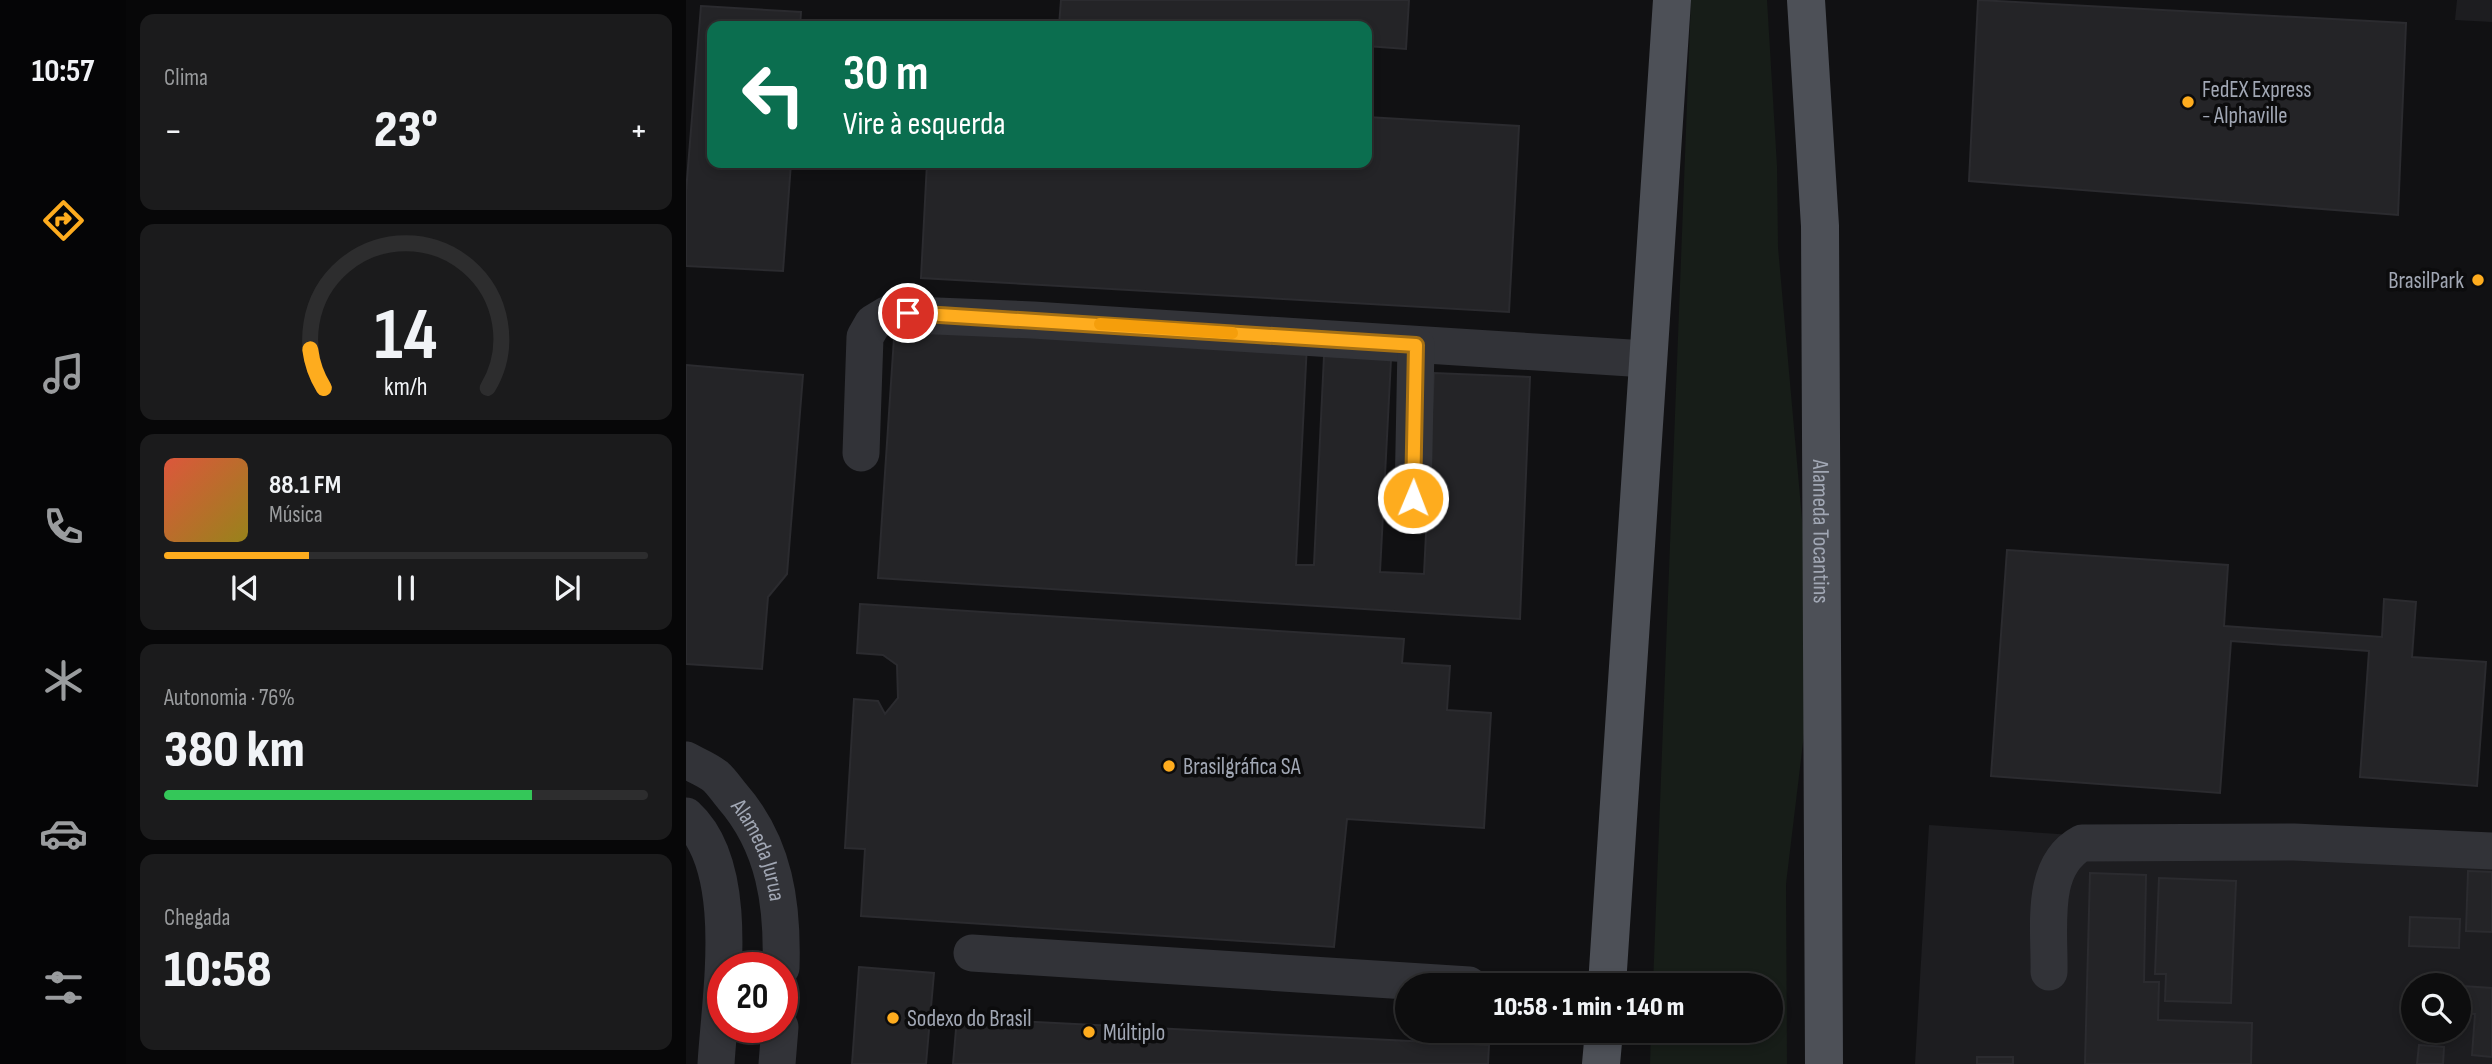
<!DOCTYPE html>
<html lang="pt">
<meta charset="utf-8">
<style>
:root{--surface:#0d0d0e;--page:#1b1b1c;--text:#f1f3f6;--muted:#9a9c9e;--line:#2d2d2e;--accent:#feac1e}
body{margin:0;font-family:"Sofia Sans Condensed",sans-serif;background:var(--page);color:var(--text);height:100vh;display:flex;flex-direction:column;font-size:26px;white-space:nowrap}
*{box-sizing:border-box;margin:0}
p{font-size:23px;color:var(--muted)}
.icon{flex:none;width:38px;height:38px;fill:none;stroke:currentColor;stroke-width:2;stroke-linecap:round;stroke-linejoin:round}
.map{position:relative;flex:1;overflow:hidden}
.side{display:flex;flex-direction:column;gap:14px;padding:14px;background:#070708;width:560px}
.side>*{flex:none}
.guide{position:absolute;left:21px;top:21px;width:665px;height:147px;border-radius:14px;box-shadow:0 4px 10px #0003,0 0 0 2px var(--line);background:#0b6e4f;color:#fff;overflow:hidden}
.controls{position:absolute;left:1715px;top:973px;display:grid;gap:14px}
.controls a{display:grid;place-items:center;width:70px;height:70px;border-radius:50%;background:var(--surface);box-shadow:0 4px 10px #0003,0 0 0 2px var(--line);font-size:35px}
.speed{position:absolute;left:21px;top:952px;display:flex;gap:14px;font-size:35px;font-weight:700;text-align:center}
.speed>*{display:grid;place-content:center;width:91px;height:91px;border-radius:50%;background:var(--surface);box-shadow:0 4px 10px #0003,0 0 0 2px var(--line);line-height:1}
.speed .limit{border:10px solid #d22;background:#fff;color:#111}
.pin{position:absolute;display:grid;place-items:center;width:60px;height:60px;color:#fff;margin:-30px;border:4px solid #fff;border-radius:50%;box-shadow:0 2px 7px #0007}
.me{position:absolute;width:77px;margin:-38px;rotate:1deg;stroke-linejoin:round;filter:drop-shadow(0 0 5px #0008)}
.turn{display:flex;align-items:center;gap:24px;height:147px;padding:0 21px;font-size:32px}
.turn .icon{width:91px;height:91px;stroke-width:2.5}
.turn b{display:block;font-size:49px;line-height:60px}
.big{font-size:52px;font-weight:800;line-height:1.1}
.side .tile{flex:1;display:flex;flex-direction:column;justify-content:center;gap:10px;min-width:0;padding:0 24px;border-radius:14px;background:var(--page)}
.side .dial{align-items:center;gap:0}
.dial svg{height:182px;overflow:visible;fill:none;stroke:var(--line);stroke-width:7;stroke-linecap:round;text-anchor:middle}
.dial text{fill:var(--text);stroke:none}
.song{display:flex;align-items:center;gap:21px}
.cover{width:84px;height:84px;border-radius:10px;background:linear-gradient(135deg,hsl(10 70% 55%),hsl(50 70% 35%))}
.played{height:7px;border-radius:4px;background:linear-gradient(90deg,var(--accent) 30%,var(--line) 30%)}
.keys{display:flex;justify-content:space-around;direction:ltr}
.heat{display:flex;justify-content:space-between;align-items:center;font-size:38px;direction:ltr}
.charge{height:10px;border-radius:5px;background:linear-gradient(90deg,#34c759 76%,var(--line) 0)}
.trip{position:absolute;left:709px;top:973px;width:388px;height:70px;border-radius:35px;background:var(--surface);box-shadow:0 4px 10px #0003,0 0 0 2px var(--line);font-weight:800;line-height:70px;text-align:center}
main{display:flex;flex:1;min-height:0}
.tab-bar{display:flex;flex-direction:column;width:126px;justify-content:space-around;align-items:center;background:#050506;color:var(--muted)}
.tab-bar .icon{width:49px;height:49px}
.tab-bar .current{color:var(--accent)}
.tab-bar b{font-size:32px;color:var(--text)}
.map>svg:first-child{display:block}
.built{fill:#1d1d20;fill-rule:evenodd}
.green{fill:#171d18}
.building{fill:#242427;stroke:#2b2b2f;stroke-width:2}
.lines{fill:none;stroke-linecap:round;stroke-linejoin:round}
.minor{stroke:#323338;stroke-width:37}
.major{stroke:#4d5057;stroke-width:38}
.route-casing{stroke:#a57014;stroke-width:18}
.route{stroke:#feac1e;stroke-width:12}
.slow{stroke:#f59e0b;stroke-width:12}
.poi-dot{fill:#feac1e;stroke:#0c0c0d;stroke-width:2.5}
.labels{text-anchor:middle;stroke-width:7;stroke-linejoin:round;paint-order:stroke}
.poi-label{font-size:23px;fill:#a1a7b4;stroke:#0c0c0d;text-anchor:start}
.street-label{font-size:23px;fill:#a1a7b4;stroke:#0c0c0d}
</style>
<main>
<nav class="tab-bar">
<b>10:57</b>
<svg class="icon current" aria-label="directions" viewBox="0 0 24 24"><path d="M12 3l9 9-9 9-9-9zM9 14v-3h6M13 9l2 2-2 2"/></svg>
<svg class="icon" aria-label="music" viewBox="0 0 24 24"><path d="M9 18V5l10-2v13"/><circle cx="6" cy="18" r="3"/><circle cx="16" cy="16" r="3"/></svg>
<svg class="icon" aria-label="phone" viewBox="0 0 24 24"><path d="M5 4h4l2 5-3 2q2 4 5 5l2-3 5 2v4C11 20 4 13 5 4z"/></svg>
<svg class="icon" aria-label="climate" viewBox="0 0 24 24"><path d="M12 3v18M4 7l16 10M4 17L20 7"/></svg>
<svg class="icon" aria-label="car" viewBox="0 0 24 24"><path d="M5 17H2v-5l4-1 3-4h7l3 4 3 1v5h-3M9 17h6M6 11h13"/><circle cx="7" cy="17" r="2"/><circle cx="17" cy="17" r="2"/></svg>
<svg class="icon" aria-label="filters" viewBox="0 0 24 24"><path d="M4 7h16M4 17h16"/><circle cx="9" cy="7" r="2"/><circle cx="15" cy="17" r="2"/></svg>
</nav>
<section class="side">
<div class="tile"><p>Clima</p>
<div class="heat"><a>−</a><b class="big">23°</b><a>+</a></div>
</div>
<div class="tile dial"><svg viewBox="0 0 100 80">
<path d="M14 69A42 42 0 1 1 86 69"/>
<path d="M14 69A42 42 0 0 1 8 52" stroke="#feac1e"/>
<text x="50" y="56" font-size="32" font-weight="700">14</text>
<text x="50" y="72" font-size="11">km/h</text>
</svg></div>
<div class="tile">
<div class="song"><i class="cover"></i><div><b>88.1 FM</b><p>Música</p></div></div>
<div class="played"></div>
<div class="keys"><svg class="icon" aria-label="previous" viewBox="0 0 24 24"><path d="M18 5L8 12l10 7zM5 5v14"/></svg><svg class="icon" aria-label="pause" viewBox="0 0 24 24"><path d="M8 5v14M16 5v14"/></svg><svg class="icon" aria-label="next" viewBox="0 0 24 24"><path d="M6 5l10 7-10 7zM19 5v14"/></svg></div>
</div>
<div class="tile"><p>Autonomia · 76%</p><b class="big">380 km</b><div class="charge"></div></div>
<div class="tile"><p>Chegada</p><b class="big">10:58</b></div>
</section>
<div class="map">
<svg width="1806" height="1064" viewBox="0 0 1806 1064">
<rect width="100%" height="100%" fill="#111113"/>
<!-- built -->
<g class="built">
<path d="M 1771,0 L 1806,0 L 1806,22 L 1769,20 Z"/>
<path d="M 1243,825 L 1806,864 L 1806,1064 L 1229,1064 ZM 1727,985 L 1773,985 L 1773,1031 L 1727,1031 Z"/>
</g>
<!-- green -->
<path class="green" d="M 1005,0 L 1081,0 L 1091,166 L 1092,247 L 1120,564 L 1120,718 L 1100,884 L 1101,1064 L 964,1064 L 965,1031 L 1085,1031 L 1085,985 L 967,985 Z"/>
<!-- building -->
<g class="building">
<path d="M 375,0 L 723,0 L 720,49 L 681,46 L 681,26 L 373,26 Z"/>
<path d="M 1292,0 L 1720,23 L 1712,215 L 1283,181 Z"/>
<path d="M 15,6 L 115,12 L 114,26 L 26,26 L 26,163 L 105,163 L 97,271 L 0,266 L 0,192 Z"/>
<path d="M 681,117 L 833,126 L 823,312 L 235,278 L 241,163 L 681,163 Z"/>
<path d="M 209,323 L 621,343 L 610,565 L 628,565 L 638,356 L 705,359 L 694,572 L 738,574 L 748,373 L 844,377 L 834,619 L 192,578 Z"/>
<path d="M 0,365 L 117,375 L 101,574 L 82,597 L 76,669 L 0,664 Z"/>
<path d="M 1321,550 L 1542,565 L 1538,626 L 1696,637 L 1698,599 L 1730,602 L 1726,657 L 1800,662 L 1791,786 L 1674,777 L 1683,651 L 1545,641 L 1534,793 L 1305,776 Z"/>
<path d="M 174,604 L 718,639 L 716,663 L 764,666 L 761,710 L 805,713 L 798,828 L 661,819 L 648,947 L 175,916 L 179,849 L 159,848 L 168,699 L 192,701 L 199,714 L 212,698 L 211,665 L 197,655 L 171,653 Z"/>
<path d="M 1782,871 L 1806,872 L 1806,932 L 1780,931 Z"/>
<path d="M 1404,873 L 1460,875 L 1458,982 L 1473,982 L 1472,1020 L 1566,1023 L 1565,1064 L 1399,1064 Z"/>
<path d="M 1473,878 L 1550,881 L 1545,1003 L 1479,1001 L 1480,974 L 1469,974 Z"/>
<path d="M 1724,917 L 1774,919 L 1773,948 L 1723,946 Z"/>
<path d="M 173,967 L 248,973 L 240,1064 L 166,1064 Z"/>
<path d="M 1777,986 L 1806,988 L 1806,1057 L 1786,1055 L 1789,1014 L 1775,1013 Z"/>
<path d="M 271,1018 L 803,1045 L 802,1064 L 267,1064 Z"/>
<path d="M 1733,1045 L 1758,1047 L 1757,1064 L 1731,1064 Z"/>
<rect x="1291" y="1057" width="36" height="7"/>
</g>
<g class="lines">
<!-- minor -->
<g class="minor">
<path d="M 175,453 L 179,337 L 187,323 L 202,314 L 347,320 L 960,359"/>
<path d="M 727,498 L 730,345"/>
<path id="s1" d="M 0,760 C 9,765 20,769 29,776 C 35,781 41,790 46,796 C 89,845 97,905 95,968"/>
<path d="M 0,816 C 57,868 34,995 30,1064"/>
<path d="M 286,953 L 783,985"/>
<path d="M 1363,972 C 1364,929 1353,866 1396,843 L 1608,842 L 1806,851"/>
<path d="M 91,1064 L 94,1027"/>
</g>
<!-- major -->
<g class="major">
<path id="s2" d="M 1120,0 L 1134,226 L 1138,1064"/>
<path d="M 921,985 L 986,0"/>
<path d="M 915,1064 L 918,1031"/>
</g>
</g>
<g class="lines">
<defs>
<path id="route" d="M 222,313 L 730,345 L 727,498"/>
</defs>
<!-- route casing -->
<use href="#route" class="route-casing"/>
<!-- route -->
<use href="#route" class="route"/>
<!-- slow -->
<path class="slow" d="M 414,324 L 546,333"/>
</g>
<!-- markers -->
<g class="poi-dot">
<circle cx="1502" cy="102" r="7"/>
<circle cx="1792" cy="280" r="7"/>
<circle cx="483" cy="766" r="7"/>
<circle cx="207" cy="1018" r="7"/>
<circle cx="403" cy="1032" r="7"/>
</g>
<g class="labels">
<!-- poi labels -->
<g class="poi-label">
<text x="1516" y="97">FedEX Express<tspan x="1516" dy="26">- Alphaville</tspan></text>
<text x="1778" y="288" text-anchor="end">BrasilPark</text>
<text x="497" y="774">Brasilgráfica SA</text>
<text x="221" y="1026">Sodexo do Brasil</text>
<text x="417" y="1040">Múltiplo</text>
</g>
<!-- street labels -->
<g class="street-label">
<text dy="8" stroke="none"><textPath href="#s2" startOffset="532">Alameda Tocantins</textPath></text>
<text dy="8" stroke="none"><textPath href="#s1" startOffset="121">Alameda Jurua</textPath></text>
</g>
</g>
</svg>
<div class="controls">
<a><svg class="icon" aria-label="search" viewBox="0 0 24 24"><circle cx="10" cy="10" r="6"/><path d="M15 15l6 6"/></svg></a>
</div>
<div class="speed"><div class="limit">20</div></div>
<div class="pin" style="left:222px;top:313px;background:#d93025"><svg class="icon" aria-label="arrive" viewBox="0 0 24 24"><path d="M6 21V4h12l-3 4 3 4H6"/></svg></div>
<svg class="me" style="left:727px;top:498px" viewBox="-20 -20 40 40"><circle r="17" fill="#feac1e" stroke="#fff" stroke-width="3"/><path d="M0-11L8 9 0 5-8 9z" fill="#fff"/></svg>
<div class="trip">10:58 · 1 min · 140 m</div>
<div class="guide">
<div class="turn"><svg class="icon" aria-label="left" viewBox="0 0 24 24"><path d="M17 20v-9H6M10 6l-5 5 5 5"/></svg><div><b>30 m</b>Vire à esquerda</div></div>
</div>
</div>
</main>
